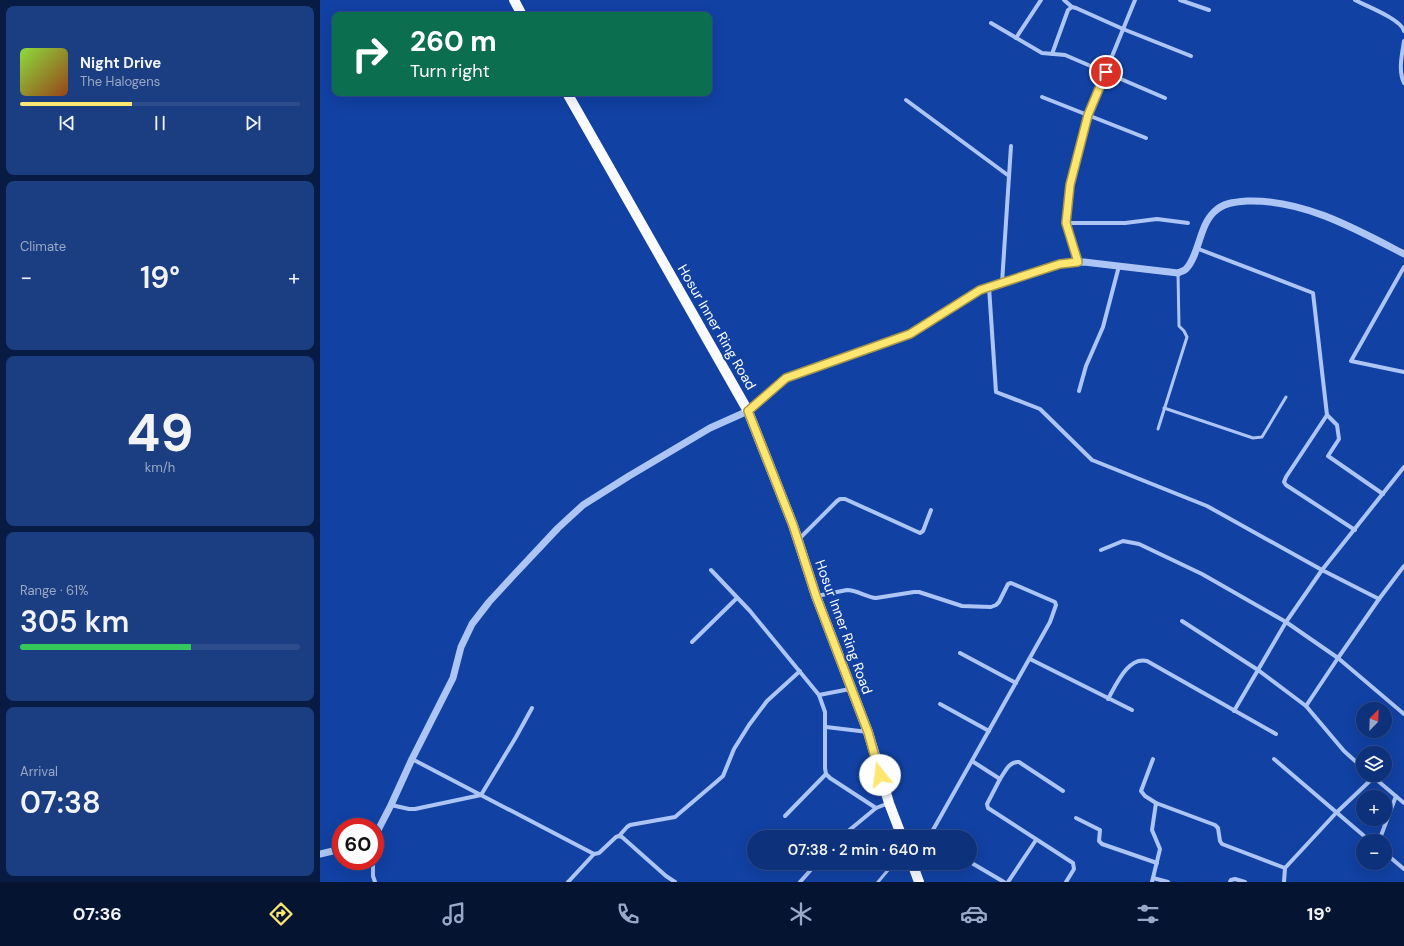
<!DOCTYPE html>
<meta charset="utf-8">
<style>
:root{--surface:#0d317a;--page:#1b3d81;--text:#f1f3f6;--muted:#9aa9c7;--line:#2d4c8b;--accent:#ffe670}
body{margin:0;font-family:"DM Sans",sans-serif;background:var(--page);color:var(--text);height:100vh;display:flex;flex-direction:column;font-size:15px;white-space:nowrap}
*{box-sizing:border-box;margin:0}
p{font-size:13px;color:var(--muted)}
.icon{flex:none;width:22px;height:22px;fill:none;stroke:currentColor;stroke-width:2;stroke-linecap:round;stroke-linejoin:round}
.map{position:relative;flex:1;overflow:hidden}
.details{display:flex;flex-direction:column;gap:6px;padding:6px;background:#071b43;width:320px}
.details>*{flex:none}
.top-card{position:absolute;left:12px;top:12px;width:380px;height:84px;border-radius:8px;box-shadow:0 4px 16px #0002,0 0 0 1px var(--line);background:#0b6e4f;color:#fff;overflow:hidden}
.needle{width:26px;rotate:23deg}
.tools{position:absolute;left:1036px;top:702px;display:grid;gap:8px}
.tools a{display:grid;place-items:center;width:36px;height:36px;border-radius:50%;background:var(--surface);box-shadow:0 4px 16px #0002,0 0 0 1px var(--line);font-size:20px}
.speed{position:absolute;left:12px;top:818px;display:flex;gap:8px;font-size:20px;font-weight:700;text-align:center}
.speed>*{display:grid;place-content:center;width:52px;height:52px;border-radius:50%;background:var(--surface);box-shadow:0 4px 16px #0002,0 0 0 1px var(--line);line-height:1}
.speed .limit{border:6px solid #d22;background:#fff;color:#111}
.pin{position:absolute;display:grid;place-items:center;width:34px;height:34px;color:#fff;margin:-17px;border:2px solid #fff;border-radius:50%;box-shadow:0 1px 4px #0007}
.me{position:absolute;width:44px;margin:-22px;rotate:344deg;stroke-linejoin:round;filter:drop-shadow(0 0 3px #0008)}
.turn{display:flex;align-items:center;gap:14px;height:84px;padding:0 12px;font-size:18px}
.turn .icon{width:52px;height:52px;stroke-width:2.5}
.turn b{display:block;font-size:28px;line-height:34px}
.big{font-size:30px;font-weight:600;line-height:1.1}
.details .tile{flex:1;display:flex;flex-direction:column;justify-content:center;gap:6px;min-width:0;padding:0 14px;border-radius:8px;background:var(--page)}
.details .dial{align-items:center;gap:0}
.dial b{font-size:52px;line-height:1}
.song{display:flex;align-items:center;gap:12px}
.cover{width:48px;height:48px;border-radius:6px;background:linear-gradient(135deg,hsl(90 70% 55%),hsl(20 70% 35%))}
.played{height:4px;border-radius:2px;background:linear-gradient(90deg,var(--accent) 40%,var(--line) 40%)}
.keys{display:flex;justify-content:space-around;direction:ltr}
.heat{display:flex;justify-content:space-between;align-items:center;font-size:22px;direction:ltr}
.charge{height:6px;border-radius:3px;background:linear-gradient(90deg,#34c759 61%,var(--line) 0)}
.trip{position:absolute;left:427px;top:830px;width:230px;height:40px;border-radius:20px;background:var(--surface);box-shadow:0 4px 16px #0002,0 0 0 1px var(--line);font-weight:600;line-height:40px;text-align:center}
.dock{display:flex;height:64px;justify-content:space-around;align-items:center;background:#051431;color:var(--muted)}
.dock .icon{width:28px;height:28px}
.dock .selected{color:var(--accent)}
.dock b{font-size:18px;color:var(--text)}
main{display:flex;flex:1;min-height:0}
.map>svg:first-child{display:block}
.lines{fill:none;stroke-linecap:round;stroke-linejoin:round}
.service{stroke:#acc5f5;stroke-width:3}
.minor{stroke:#acc5f5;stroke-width:4}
.tertiary{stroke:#acc5f5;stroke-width:7}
.primary{stroke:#fafbff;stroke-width:10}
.route-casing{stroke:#a69649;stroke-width:10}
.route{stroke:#ffe670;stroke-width:7}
.labels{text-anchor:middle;stroke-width:4;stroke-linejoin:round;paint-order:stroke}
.street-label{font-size:14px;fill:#fff;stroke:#1141a3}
</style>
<main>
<section class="details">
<div class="tile">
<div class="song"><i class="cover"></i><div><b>Night Drive</b><p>The Halogens</p></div></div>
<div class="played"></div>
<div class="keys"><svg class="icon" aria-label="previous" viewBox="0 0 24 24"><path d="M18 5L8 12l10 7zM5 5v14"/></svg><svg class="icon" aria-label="pause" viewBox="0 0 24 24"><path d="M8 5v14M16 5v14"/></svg><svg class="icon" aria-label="next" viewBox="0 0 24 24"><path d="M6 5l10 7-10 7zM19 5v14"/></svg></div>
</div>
<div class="tile"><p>Climate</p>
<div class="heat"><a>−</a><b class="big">19°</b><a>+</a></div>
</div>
<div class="tile dial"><b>49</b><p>km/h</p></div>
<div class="tile"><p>Range · 61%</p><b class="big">305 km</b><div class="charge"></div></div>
<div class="tile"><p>Arrival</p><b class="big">07:38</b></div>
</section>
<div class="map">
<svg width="1084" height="882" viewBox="0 0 1084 882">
<rect width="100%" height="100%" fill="#1141a3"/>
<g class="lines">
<!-- service -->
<g class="service">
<path d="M 844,408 L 933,438 L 942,437 L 966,397"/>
<path d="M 838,429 L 867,337 L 864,331 L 859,326 L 858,273"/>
<path d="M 558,882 L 574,863"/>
</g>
<!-- minor -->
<g class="minor">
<path d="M 744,0 L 752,7"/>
<path d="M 860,0 L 889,10"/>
<path d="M 1035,0 C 1046,6 1081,19 1084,31"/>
<path d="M 671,23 L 722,53 L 745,55 L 845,98"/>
<path d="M 696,38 L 721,0"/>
<path d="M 1084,41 C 1082,55 1078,70 1084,83"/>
<path d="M 732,54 L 748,10 L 752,7 L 756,8 L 803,29 L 871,56"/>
<path d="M 722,97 L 826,138"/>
<path d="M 586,100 L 689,176"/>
<path d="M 746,223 L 805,223 L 837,219 L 868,223"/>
<path d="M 876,248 L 993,293 L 1007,415 L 1017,425 L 1019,439 L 1008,456 L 1063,494"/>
<path d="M 758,262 L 746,223 L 750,185 L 768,115 L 815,0"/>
<path d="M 1084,267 L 1031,361 L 1084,372"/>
<path d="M 682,283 L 691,146"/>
<path d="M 669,287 L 676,392 L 720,409 L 772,460 L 887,506 L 1002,570 L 1059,599"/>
<path d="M 759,391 L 766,366 L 783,327 L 799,266"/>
<path d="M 1007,415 L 966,477 L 964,482 L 966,485 L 1035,530"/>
<path d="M 478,540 L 517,501 L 520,499 L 525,499 L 600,533 L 603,531 L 611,510"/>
<path d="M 781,550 L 803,541 L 819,544 L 882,574 L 966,622 L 1018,658 L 1059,599 L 1084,566"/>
<path d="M 391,570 L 430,611 L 499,695 L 505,712 L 505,768 L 506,774 L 510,778 L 556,808"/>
<path d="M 497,596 L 527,590 C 537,590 546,597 556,598 L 594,592 L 599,592 L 642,606 L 671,607 L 676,605 L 679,602 L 688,584 L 691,583 L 735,602 L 736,605 L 730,622 L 609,837"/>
<path d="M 862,621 L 938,670 L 986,706 L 1024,751 L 1043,768"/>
<path d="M 372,642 L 417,598"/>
<path d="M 640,653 L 696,683"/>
<path d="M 710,659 L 812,710"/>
<path d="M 499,695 L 530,689"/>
<path d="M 788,699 C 796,685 808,656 827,661 L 956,734"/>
<path d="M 620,704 L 669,731"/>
<path d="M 986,706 L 1018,658 L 1084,714"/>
<path d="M 914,711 L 966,622 L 1002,570 L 1084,467"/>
<path d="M 506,727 L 548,732"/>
<path d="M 92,759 L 274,854 L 279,853 L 296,837 L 299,836 L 302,837 L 346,876 L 355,882"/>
<path d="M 833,759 L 821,791 L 825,796 L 836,803"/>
<path d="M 954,759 L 1050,841"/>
<path d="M 652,761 L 680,779 L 667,804 L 668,808 L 753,863 L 754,869 L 746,882"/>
<path d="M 1051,775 L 1084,803"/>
<path d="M 680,779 C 685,772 689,761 699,762 L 743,791"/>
<path d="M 71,805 L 89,809 L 95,809 L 161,795 L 196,737 L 212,708"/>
<path d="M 465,816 L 506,774"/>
<path d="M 756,818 L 780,830 L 779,841 L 782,844 L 837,863"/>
<path d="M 299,836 L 307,827 L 310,825 L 355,817 L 395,783 L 403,776 L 414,749 L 429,725 L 447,701 L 480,671"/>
<path d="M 521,837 L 556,808 L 569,803"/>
<path d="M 1059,841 L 1076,796"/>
<path d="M 1065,853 L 1084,869"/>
<path d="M 53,861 L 53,876 L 55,882"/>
<path d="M 650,862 L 684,882"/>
<path d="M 833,878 L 848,882"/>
<path d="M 248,882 L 274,854"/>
<path d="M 480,882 L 497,863"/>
<path d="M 688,882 L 716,840"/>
<path d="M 832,882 L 840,849 L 832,830 L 836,803 L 895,825 L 898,828 L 900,841 L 902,844 L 965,868 L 1016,813 L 1054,777"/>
<path d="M 910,882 L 911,880 L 915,879 L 925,882"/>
<path d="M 964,882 L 965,868"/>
</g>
<!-- tertiary -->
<g class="tertiary">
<path d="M 55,836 L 71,805 L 92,759 L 133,678 L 141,647 L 152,624 L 169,602 L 192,577 L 238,528 L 263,505 L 309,476 L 390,428 L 428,411 L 465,378 L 590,334 L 660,290 L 740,264 L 764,262 L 858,273 C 860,272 864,271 866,269 C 879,256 879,226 894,212 C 903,203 914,202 927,201 C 983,199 1036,229 1084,254"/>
<path d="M 0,854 L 21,849"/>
</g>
<!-- primary -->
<g class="primary">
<path d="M 194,0 L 202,15"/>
<path d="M 247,93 L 428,411 L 473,525 L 496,596 L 548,732 L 569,803 L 582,837"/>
<path d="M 592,863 L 599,882"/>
</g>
</g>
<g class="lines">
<defs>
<path id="route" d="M 560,775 L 548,732 L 496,596 L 473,525 L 428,411 L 466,378 L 590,334 L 660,290 L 740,264 L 758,262 L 746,223 L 750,185 L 768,115 L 786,72"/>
</defs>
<!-- route casing -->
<use href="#route" class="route-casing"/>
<!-- route -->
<use href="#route" class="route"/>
</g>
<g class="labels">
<!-- street labels -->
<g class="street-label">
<text transform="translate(397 327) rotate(60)" y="5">Hosur Inner Ring Road</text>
<text transform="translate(524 627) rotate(70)" y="5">Hosur Inner Ring Road</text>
</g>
</g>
</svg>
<div class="tools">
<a><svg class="needle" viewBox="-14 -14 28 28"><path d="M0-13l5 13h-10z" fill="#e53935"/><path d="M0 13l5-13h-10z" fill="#9aa9c7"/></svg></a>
<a><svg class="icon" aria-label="layers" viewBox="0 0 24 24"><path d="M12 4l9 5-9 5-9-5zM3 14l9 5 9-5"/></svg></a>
<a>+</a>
<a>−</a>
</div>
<div class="speed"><div class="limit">60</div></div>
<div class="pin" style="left:786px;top:72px;background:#d93025"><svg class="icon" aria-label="arrive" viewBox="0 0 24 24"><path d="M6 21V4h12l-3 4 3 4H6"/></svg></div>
<svg class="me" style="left:560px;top:775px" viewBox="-20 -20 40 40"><circle r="19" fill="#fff"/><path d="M0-13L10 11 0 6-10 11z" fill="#ffe670"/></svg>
<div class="trip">07:38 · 2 min · 640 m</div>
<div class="top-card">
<div class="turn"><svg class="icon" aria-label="right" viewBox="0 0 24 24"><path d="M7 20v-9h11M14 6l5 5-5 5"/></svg><div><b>260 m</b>Turn right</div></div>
</div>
</div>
</main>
<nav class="dock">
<b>07:36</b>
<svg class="icon selected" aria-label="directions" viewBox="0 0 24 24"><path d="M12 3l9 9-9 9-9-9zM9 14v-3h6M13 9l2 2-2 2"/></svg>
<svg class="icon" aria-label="music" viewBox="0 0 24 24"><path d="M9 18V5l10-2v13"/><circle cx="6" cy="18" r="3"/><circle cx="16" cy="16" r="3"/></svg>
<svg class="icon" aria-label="phone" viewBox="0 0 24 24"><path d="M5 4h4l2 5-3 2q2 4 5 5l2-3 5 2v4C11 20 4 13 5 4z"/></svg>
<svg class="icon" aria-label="climate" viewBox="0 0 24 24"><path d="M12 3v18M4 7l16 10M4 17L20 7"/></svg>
<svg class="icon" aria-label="car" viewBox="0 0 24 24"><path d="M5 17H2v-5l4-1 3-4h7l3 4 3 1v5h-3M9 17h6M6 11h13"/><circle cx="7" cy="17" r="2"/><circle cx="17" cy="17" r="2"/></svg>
<svg class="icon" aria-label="filters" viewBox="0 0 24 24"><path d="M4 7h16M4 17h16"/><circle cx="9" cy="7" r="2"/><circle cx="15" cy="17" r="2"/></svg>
<b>19°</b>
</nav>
